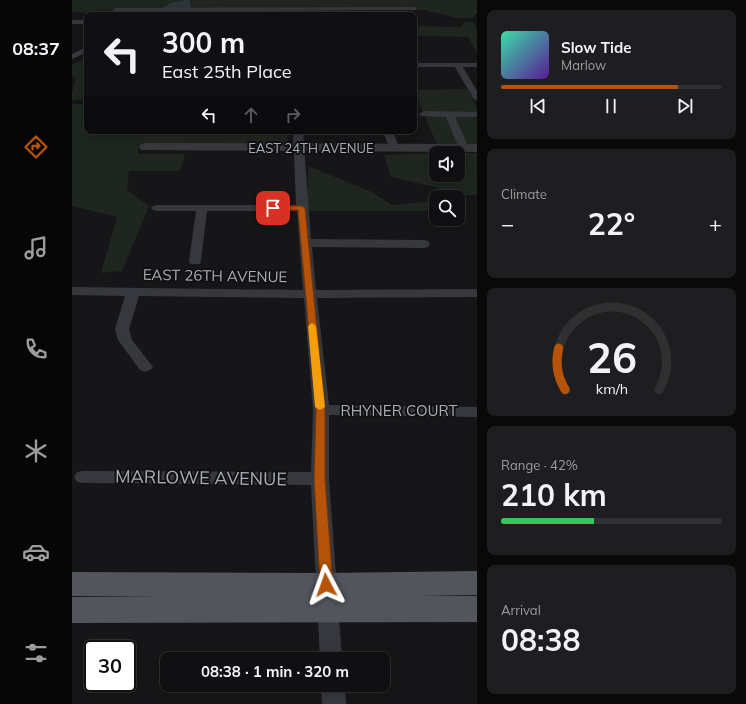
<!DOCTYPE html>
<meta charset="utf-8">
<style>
:root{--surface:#101012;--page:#1e1e20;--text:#f1f3f6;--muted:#9c9d9f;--line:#303032;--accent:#b45309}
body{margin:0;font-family:Mulish,sans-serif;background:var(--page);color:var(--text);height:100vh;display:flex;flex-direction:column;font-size:15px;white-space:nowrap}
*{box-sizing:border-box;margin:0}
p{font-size:13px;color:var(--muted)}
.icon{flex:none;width:22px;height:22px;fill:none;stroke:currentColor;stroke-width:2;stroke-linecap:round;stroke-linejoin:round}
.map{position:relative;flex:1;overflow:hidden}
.side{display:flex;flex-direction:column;gap:10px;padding:10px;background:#09090a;width:269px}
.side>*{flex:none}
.hud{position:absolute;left:12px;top:12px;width:333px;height:122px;border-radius:8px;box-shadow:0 2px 10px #0003,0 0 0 1px var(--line);background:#101012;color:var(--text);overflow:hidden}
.tools{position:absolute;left:357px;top:146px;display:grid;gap:8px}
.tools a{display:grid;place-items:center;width:36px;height:36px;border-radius:8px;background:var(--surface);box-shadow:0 2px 10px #0003,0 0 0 1px var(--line);font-size:20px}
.speed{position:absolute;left:12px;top:640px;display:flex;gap:8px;font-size:20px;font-weight:700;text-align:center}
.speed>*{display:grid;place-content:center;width:52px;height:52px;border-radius:50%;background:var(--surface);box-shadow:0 2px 10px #0003,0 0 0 1px var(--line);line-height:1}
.speed .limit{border:2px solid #111;border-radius:6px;background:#fff;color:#111}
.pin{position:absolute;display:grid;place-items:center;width:34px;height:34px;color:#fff;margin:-17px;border-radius:8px;box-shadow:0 2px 6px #0006}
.me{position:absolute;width:44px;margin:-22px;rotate:356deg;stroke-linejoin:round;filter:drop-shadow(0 0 3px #0008)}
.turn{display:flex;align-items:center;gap:14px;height:84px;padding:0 12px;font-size:18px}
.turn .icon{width:52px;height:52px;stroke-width:2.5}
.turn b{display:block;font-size:28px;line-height:34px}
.lanes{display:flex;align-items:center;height:38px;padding:0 12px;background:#0003;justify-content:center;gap:20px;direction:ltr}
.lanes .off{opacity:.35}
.big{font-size:30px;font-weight:700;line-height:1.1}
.side .widget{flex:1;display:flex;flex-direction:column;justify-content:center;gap:6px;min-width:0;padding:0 14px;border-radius:8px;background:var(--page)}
.side .dial{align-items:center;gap:0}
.dial svg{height:104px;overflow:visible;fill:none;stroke:var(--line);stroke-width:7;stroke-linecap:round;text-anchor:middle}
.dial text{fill:var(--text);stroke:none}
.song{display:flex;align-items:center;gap:12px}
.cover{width:48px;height:48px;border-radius:6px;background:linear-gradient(135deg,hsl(160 70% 55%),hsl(270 70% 35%))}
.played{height:4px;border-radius:2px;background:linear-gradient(90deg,var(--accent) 80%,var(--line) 80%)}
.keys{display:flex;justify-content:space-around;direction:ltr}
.heat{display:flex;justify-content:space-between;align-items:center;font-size:22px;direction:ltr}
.charge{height:6px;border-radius:3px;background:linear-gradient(90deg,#34c759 42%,var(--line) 0)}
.trip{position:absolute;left:88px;top:652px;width:230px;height:40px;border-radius:8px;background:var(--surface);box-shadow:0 2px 10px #0003,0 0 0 1px var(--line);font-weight:700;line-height:40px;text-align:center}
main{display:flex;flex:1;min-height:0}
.menu{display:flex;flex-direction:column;width:72px;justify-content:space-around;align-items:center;background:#060607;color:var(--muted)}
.menu .icon{width:28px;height:28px}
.menu .selected{color:var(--accent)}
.menu b{font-size:18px;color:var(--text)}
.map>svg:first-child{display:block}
.green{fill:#1e261f}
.water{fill:#2c353c}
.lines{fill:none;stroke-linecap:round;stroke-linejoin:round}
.minor{fill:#37383d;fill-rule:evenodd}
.tertiary{fill:#37383d;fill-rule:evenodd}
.primary{fill:#53555c;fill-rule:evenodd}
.route{fill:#b45309;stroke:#753606}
.slow{fill:#f59e0b}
.labels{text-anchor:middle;stroke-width:4;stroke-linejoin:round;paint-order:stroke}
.far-street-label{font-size:13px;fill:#a8adb8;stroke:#111113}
.street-label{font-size:15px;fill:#a8adb8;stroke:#111113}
.near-street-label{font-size:18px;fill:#a8adb8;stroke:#111113}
</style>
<main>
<nav class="menu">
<b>08:37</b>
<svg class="icon selected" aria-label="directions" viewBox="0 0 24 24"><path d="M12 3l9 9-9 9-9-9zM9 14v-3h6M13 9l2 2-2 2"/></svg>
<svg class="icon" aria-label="music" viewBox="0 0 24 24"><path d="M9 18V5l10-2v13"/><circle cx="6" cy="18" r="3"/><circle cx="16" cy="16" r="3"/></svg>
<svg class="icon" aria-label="phone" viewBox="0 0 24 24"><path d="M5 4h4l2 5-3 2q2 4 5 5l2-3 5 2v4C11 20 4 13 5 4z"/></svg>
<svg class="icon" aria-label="climate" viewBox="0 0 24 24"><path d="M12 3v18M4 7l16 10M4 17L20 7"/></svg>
<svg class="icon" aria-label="car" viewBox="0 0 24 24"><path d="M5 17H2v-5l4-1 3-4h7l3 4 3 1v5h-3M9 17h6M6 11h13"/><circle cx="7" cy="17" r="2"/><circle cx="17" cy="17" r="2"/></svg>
<svg class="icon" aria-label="filters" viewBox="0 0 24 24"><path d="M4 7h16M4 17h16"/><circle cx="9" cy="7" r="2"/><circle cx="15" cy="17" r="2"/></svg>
</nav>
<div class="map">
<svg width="405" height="704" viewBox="0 0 405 704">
<rect width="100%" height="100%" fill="#161618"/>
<!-- green -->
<g class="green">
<path d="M 0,0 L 405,0 L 405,14 L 402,15 L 401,18 L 385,18 L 352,10 L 131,10 L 114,15 L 79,15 L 78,10 L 28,10 L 17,13 L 0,12 Z"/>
<path d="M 151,11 L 214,11 L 215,15 L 188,15 L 190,13 L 152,13 Z"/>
<path d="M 392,22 L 401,22 L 405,29 L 405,53 L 396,37 L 342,36 L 342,26 L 389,27 Z"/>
<path d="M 15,59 L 15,99 L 0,100 L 0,93 L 4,78 L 0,76 L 0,64 Z"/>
<path d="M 395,89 L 405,108 L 405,144 L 365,145 L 342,90 Z"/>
<path d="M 0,104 L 15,104 L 15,131 L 215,131 L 216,146 L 66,145 L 66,154 L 113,154 L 108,171 L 57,171 L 55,190 L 77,206 L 50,271 L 29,273 L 45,217 L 0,206 Z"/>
<path d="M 364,153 L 364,175 L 386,175 L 386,153 L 405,153 L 405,195 L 375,196 L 371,189 L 319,177 L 312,155 Z"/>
<path d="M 236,166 L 300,192 L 320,205 L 364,201 L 364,211 L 236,211 Z"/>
</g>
<!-- water -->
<path class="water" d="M 114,0 L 117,0 L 119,6 L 117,9 L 92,8 L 92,6 L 96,6 L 95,4 Z"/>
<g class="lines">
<!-- minor -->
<g class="minor">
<path d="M 342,7 L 344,8 L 344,10 L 45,12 L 42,15 L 36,15 L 43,8 Z"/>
<rect x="0" y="20" width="15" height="4"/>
<path d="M 15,47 L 15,52 L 0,59 L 0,54 Z"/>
<path d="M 342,63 L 405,63 L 405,67 L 391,67 L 405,91 L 405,101 L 401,98 L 383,67 L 342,67 Z"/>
<path d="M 352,111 L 405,112 L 405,116 L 402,117 L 383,117 L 397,148 L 396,150 L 388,150 L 387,148 L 374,117 L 349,116 L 347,114 Z"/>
<path d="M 221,131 L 231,131 L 239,239 L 352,240 L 356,241 L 358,244 L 356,247 L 352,248 L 240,247 L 244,290 L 405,289 L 405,297 L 245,298 L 257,405 L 405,407 L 405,417 L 257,415 L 257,479 L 270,659 L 248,659 L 239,485 L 11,483 L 5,482 L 2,477 L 5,472 L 11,471 L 239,472 L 241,410 L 232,298 L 67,296 L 57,329 L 60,340 L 81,367 L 78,370 L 73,372 L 68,370 L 46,340 L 43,329 L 53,296 L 0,295 L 0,287 L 231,290 L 225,211 L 135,211 L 129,261 L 128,264 L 118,264 L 117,261 L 124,211 L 85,211 L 81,210 L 79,208 L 81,206 L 85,205 L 224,205 Z"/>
<path d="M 311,131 L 321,131 L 327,148 L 326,150 L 318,150 Z"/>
<path d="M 249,685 L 273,685 L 274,704 L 250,704 Z"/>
</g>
<!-- tertiary -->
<path class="tertiary" d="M 73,143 L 405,144 L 405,152 L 69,150 L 67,147 L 69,144 Z"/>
<!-- primary -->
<path class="primary" d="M 405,571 L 405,595 L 348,596 L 405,596 L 405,622 L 0,623 L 0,597 L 90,597 L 0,596 L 0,572 L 254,573 Z"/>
</g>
<!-- route -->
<path class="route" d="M 199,206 L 230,206 L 233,208 L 253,410 L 253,479 L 261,585 L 259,589 L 254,590 L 250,589 L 248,585 L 242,479 L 244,410 L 226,210 L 201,210 L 199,209 Z"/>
<!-- slow -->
<path class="slow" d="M 240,323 L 244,326 L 253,407 L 248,410 L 243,407 L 236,326 Z"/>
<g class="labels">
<!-- far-street labels -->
<g class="far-street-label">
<text x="239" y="153">EAST 24TH AVENUE</text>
</g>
<!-- street labels -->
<g class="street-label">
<text transform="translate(143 276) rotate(1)" y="5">EAST 26TH AVENUE</text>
<text x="327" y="416">RHYNER COURT</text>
</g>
<!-- near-street labels -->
<g class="near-street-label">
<text transform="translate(129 478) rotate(1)" y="6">MARLOWE AVENUE</text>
</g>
</g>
</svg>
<div class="tools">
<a><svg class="icon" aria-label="sound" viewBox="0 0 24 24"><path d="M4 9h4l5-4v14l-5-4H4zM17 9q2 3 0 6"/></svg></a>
<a><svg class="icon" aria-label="search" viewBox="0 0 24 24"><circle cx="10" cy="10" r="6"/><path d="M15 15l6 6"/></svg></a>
</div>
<div class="speed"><div class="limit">30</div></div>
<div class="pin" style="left:201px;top:208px;background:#d93025"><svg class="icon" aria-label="arrive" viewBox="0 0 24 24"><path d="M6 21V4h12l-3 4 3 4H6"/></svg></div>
<svg class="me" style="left:254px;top:585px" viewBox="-20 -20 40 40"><path d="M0-17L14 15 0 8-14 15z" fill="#b45309" stroke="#fff" stroke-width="4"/></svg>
<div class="trip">08:38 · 1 min · 320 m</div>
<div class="hud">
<div class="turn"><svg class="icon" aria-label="left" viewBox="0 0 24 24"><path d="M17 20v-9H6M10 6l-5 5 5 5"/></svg><div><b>300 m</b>East 25th Place</div></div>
<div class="lanes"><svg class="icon" aria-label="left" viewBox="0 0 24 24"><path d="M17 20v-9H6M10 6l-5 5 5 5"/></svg><svg class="icon off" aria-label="ahead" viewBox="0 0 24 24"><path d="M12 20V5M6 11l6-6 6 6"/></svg><svg class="icon off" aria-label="right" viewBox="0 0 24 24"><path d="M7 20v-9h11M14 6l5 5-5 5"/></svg></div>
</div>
</div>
<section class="side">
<div class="widget">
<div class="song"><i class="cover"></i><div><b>Slow Tide</b><p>Marlow</p></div></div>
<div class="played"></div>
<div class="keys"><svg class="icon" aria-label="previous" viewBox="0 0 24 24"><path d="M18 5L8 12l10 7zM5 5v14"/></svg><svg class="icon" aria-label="pause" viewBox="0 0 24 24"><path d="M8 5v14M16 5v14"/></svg><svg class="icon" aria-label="next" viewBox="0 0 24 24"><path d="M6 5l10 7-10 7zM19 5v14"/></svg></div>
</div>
<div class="widget"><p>Climate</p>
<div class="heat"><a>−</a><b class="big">22°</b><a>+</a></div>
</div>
<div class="widget dial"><svg viewBox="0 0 100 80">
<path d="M14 69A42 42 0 1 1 86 69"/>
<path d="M14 69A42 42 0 0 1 9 37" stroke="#b45309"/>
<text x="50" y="56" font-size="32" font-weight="700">26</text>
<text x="50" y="72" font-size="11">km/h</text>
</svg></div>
<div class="widget"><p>Range · 42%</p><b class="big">210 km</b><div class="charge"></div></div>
<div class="widget"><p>Arrival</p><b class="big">08:38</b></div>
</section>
</main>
